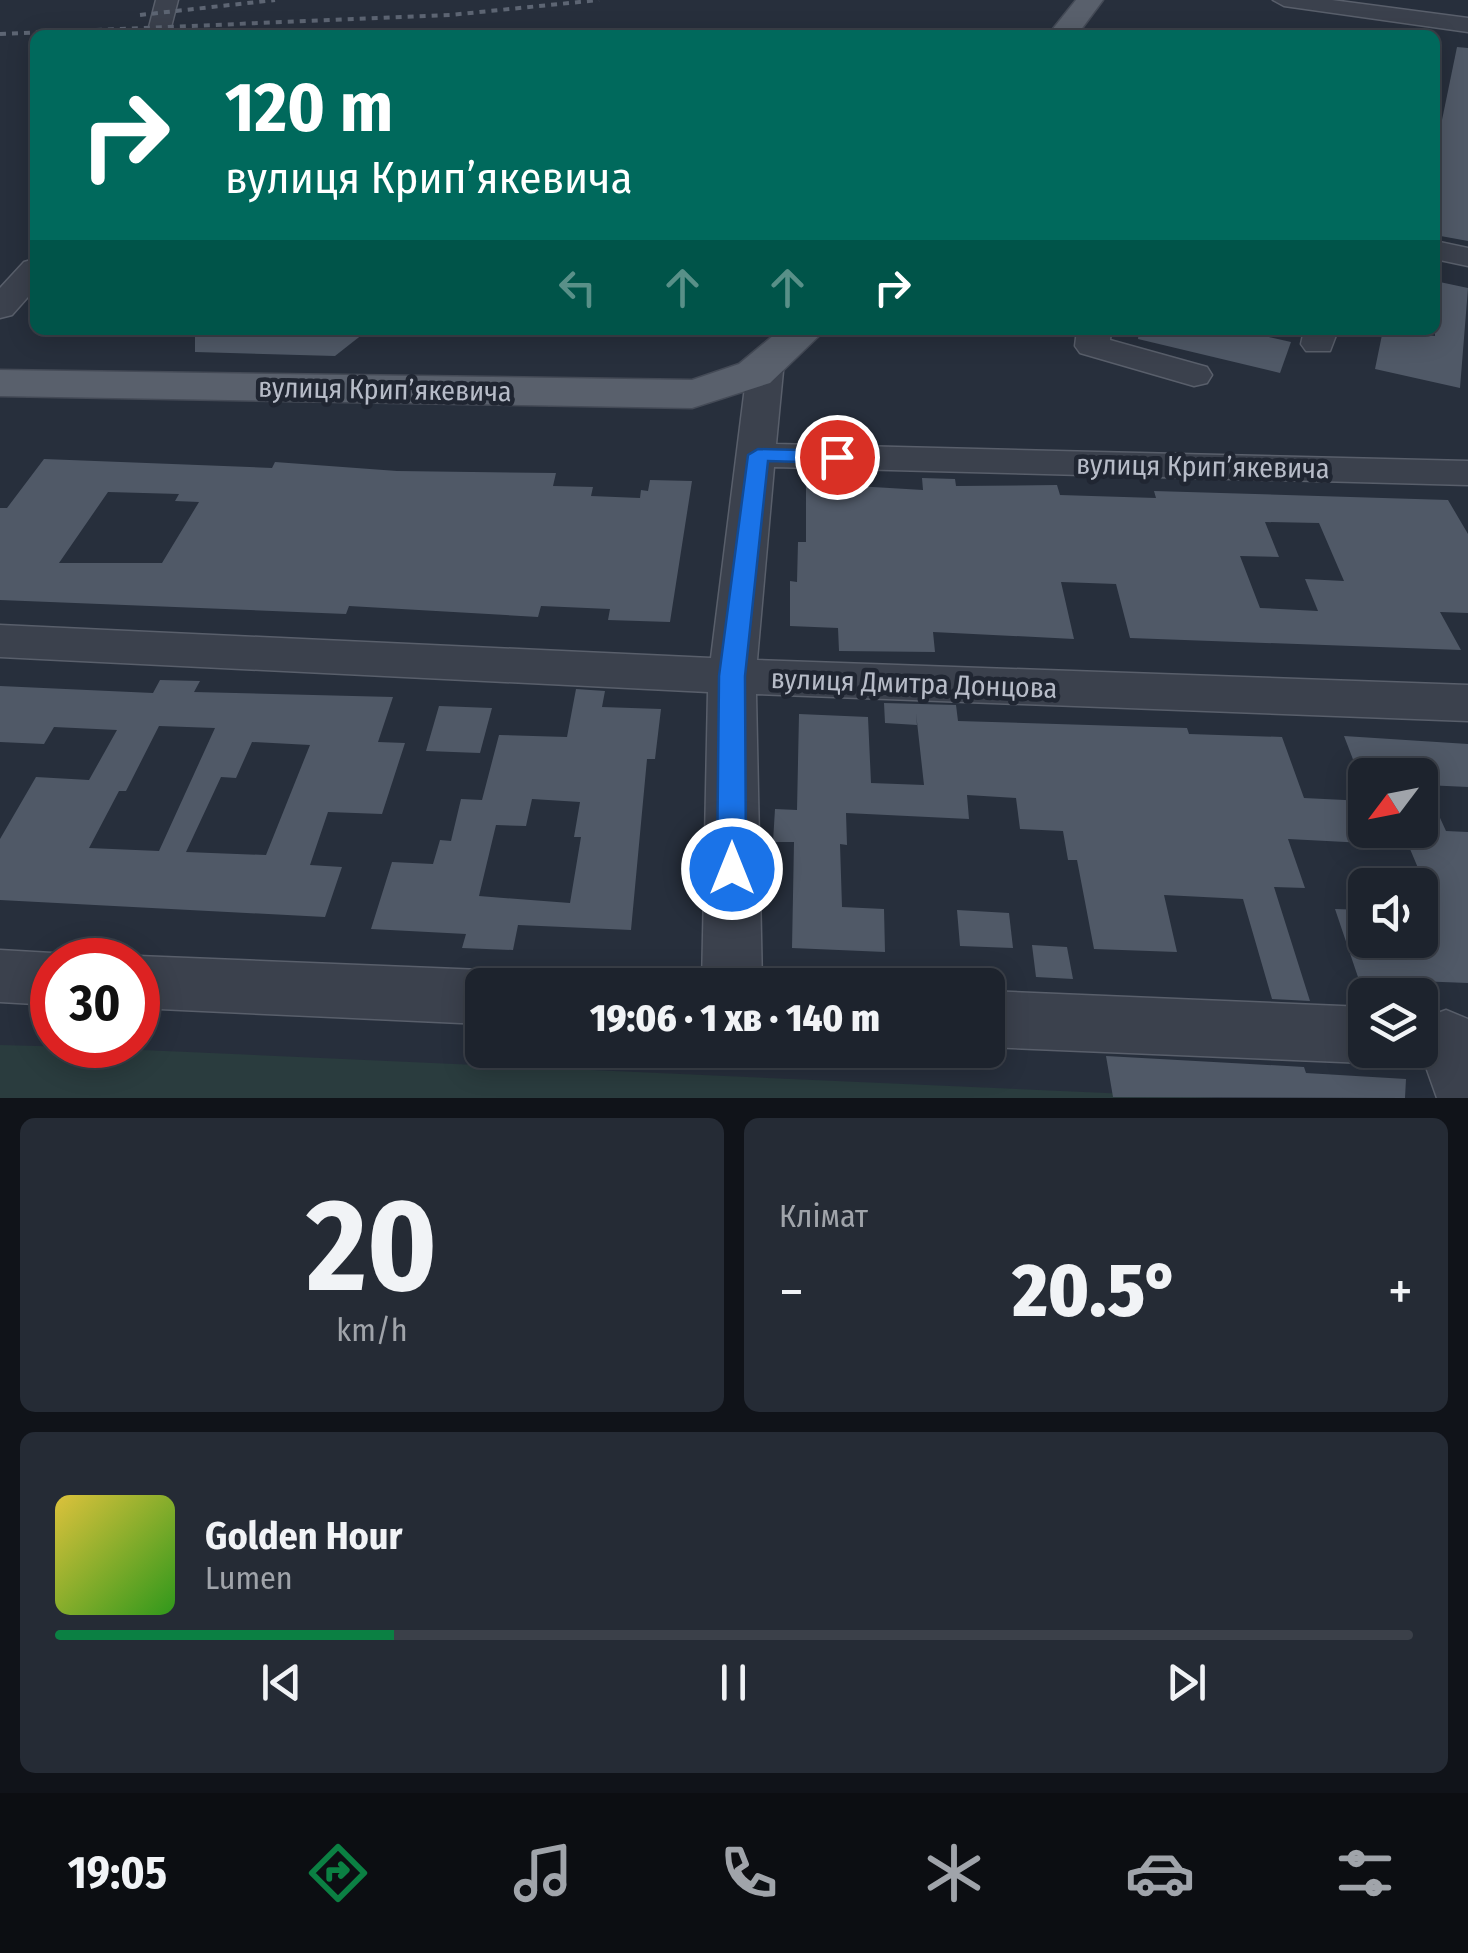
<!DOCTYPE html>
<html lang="uk">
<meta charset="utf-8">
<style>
:root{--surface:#1d232d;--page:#252b35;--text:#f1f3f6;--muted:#a0a4aa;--line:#3b4049;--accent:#0b8043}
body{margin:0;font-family:"Fira Sans Condensed",sans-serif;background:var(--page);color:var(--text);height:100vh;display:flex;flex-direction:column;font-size:38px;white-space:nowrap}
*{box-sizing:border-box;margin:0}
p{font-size:32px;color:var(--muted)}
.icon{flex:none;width:55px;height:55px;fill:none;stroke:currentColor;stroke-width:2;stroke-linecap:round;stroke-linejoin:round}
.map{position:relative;height:1098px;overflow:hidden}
.side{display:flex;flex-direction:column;gap:20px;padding:20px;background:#101319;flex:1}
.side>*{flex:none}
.top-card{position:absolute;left:30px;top:30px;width:1410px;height:305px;border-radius:15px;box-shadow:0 5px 25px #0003,0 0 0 2px var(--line);background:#00695c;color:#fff;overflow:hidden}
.needle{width:65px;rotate:238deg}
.buttons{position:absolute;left:1348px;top:758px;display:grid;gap:20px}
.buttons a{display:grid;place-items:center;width:90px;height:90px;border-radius:15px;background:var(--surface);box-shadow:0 5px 25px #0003,0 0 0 2px var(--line);font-size:50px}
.speed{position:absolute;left:30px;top:938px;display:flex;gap:20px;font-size:50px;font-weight:700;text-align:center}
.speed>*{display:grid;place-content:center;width:130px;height:130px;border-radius:50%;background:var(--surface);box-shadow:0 5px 25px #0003,0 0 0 2px var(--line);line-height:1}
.speed .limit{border:15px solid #d22;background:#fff;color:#111}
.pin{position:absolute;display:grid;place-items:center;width:85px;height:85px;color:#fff;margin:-42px;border:5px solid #fff;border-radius:50%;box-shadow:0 2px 10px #0007}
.me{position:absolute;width:110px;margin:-55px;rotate:0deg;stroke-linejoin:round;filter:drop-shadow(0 0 8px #0008)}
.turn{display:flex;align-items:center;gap:35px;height:210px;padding:0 30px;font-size:45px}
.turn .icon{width:130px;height:130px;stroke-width:2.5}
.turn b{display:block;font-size:70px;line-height:85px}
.lanes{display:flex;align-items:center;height:95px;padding:0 30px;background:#0003;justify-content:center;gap:50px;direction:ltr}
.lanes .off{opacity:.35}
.big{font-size:75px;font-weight:800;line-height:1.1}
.side .card{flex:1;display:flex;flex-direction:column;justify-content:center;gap:15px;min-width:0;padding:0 35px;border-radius:15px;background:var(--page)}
.side .dial{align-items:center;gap:0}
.dial b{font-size:130px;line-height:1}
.song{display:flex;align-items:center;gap:30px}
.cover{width:120px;height:120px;border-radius:15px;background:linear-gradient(135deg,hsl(50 70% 55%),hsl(110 70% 35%))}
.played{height:10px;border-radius:5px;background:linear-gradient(90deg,var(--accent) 25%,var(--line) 25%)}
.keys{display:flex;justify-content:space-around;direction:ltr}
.heat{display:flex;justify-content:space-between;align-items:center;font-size:55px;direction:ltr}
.side .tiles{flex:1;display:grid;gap:20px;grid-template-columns:1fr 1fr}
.card:last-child{grid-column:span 2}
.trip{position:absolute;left:465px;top:968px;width:540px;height:100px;border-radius:15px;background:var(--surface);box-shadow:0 5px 25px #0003,0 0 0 2px var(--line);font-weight:800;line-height:100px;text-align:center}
.tab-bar{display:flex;height:160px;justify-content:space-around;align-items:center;background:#0c0e12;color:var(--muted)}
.tab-bar .icon{width:70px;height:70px}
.tab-bar .selected{color:var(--accent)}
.tab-bar b{font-size:45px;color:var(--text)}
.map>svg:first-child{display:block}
.green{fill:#2a3c3e}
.building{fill:#505967;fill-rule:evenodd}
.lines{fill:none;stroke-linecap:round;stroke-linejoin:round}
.minor-casing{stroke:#595f6b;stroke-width:3}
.major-casing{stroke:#444a56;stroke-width:3}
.minor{fill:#3b414d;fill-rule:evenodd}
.major{fill:#59606c;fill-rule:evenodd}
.rail{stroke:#5d6573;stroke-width:4;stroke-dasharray:6 6;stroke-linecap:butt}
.route{fill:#1a73e8;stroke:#114b97;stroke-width:2.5}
.labels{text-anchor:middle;stroke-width:9;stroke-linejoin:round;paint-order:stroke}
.street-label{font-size:28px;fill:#b7bcc8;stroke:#202632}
</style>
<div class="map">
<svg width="1468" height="1098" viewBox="0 0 1468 1098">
<rect width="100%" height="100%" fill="#272f3c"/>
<!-- green -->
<path class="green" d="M 0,1045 L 74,1047 L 1219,1098 L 0,1098 Z"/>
<!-- building -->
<g class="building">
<path d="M 1457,47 L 1468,48 L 1468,241 L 1435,235 L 1435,154 Z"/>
<path d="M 1435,281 L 1468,288 L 1460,388 L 1375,369 L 1383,330 L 1435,336 Z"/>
<path d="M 289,330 L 368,330 L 335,356 L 195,352 L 195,331 Z"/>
<path d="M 1139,330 L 1238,330 L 1291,342 L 1280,373 L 1138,339 Z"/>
<path d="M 44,459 L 272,468 L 275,462 L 397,471 L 556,473 L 553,486 L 593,487 L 591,496 L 640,498 L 641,490 L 648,491 L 650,480 L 692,481 L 670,622 L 608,620 L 610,609 L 541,606 L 538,617 L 349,606 L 346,614 L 0,600 L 0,508 L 7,508 ZM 108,492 L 179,494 L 175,501 L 199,502 L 162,563 L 59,563 Z"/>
<path d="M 922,478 L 955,479 L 956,486 L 1057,485 L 1060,495 L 1156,498 L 1154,491 L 1448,500 L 1468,534 L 1468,613 L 1440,612 L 1461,650 L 1130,638 L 1116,584 L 1061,582 L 1074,639 L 933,632 L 935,652 L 839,651 L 838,628 L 790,626 L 790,581 L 797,582 L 798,542 L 806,542 L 806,483 L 923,490 ZM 1265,522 L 1319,523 L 1344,581 L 1305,579 L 1318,611 L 1260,608 L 1240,556 L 1279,557 Z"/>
<path d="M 160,680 L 200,681 L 194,692 L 393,697 L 378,742 L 405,743 L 382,814 L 328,812 L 310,865 L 342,867 L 325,917 L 0,900 L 0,839 L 36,777 L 89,780 L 117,730 L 54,727 L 44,744 L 0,742 L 0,686 L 153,693 ZM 159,726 L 215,728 L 159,851 L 89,848 L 119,791 L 126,791 ZM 252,742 L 310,745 L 266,855 L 186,852 L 221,777 L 236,778 Z"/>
<path d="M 576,689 L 605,691 L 602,707 L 661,709 L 655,759 L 647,759 L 631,930 L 518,925 L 513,950 L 462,948 L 466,934 L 371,929 L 392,862 L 433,864 L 440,840 L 451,841 L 461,799 L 482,800 L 499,735 L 567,737 ZM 532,799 L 580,802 L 574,837 L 581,837 L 570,903 L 479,896 L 496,825 L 526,826 Z"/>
<path d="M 884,703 L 956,705 L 958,721 L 1187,728 L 1189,734 L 1282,737 L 1304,798 L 1365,801 L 1365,843 L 1288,839 L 1305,888 L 1274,887 L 1310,1001 L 1272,999 L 1243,899 L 1164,895 L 1177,952 L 1094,949 L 1077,860 L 1068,860 L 1063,831 L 1020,829 L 1016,798 L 967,795 L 969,819 L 846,813 L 847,845 L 840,844 L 842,907 L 884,909 L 885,952 L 792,948 L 794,842 L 773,842 L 775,809 L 797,810 L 799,714 L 868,717 L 871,783 L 924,785 L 916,713 L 917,725 L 885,723 Z"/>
<path d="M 439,706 L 492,708 L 480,753 L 426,751 Z"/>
<path d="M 1344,736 L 1468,744 L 1468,787 L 1425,785 L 1446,831 L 1468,832 L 1468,983 L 1365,979 L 1361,986 L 1335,909 L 1365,910 L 1365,940 L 1420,940 L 1420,912 L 1437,913 L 1402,830 L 1420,830 L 1420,775 L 1359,775 Z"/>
<path d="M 957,910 L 1009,913 L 1013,948 L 960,946 Z"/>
<path d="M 1032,945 L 1067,947 L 1073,979 L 1036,977 Z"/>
<path d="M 1106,1056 L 1304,1067 L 1306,1073 L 1406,1079 L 1405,1098 L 1113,1097 Z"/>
</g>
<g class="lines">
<defs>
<g id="minor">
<path d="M 156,0 L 178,0 L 169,35 L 147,35 Z"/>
<path d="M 1273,0 L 1332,0 L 1468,18 L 1468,32 L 1284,6 Z"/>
<path d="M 1435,241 L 1468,248 L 1468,266 L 1435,259 Z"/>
<path d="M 35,259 L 35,289 L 12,315 L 0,318 L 0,288 L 24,262 Z"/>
<path d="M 1077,330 L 1111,330 L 1110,340 L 1207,367 L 1212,375 L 1207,383 L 1194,386 L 1080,353 L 1075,346 Z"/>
<path d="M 1304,330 L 1338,330 L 1330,351 L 1306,351 L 1301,344 Z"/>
<path d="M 765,360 L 778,363 L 783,371 L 776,444 L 1468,461 L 1468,485 L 774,467 L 757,660 L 1468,685 L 1468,721 L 756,694 L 762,985 L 702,985 L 708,692 L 0,657 L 0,625 L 711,658 L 747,371 L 752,363 Z"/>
<path d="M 0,950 L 52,953 L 72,960 L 52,960 L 52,1005 L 0,1002 Z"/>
<path d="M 138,956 L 482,970 L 503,978 L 506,985 L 482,985 L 482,1024 L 138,1008 L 138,960 L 126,960 Z"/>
<path d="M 988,991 L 1365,1007 L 1365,1050 L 1389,1050 L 1365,1063 L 988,1047 Z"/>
<path d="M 1446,1010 L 1468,1019 L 1468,1098 L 1437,1098 L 1420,1050 L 1424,1018 Z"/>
</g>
<g id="major">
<path d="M 1076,0 L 1103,0 L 1077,35 L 1048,35 Z"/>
<path d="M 780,330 L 825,330 L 770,383 L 692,408 L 0,396 L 0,370 L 692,380 L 739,364 Z"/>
</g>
</defs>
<!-- minor casing -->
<use href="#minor" class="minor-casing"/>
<!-- major casing -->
<use href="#major" class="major-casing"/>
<!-- minor -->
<use href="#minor" class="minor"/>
<!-- major -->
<use href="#major" class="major"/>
<!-- rail -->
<g class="rail">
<path d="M 140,15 L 275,0"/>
<path d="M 0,34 L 450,15 L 599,0"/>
</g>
</g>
<!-- route -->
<path class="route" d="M 758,449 L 837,451 L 848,457 L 837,463 L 768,461 L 745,676 L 746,869 L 742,878 L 732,881 L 721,878 L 717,869 L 719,676 L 748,455 Z"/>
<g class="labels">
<!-- street labels -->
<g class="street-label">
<text transform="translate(385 389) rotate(1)" y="10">вулиця Крипʼякевича</text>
<text transform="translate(1203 466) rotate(1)" y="10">вулиця Крипʼякевича</text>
<text transform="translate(914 683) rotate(2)" y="10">вулиця Дмитра Донцова</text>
</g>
</g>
</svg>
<div class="buttons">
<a><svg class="needle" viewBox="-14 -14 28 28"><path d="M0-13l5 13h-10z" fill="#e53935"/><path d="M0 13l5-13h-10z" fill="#a0a4aa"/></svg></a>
<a><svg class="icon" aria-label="sound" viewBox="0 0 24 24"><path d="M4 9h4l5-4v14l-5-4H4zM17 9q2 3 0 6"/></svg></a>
<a><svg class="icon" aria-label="layers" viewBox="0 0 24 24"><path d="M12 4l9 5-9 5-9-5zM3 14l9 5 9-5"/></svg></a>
</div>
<div class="speed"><div class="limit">30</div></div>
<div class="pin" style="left:837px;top:457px;background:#d93025"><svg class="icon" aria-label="arrive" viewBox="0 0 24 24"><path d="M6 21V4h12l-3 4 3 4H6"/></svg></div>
<svg class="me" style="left:732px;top:869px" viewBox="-20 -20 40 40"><circle r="17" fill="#1a73e8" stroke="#fff" stroke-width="3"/><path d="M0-11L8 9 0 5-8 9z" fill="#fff"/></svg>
<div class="trip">19:06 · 1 хв · 140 m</div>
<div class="top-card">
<div class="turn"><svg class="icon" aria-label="right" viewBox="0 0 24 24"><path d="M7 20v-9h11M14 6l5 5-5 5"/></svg><div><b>120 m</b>вулиця Крипʼякевича</div></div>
<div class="lanes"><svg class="icon off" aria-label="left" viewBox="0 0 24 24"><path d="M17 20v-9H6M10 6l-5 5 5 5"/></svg><svg class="icon off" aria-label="ahead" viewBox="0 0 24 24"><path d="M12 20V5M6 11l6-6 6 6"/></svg><svg class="icon off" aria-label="ahead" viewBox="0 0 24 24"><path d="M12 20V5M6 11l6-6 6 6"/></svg><svg class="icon" aria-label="right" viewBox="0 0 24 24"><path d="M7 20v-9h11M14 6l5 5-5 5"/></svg></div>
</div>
</div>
<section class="side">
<div class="tiles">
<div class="card dial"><b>20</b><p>km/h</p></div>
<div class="card"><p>Клімат</p>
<div class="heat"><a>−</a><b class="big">20.5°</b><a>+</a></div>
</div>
<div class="card">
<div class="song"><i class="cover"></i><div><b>Golden Hour</b><p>Lumen</p></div></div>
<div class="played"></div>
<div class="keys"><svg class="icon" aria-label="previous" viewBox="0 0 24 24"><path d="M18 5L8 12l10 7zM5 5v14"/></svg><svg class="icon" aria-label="pause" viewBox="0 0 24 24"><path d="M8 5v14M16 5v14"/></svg><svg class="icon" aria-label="next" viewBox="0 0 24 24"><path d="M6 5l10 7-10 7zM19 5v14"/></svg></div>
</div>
</div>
</section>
<nav class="tab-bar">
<b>19:05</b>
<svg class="icon selected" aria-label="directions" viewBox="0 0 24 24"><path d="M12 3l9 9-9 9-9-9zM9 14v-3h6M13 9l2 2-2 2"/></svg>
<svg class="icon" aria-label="music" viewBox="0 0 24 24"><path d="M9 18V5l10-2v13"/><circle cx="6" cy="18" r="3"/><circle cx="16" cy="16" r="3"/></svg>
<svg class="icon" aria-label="phone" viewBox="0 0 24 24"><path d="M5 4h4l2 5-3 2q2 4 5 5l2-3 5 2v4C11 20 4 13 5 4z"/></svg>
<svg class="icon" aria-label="climate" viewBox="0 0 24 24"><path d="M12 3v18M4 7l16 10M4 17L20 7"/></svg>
<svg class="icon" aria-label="car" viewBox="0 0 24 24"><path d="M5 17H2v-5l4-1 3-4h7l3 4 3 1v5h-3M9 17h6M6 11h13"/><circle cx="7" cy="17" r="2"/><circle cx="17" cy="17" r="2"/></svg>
<svg class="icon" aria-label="filters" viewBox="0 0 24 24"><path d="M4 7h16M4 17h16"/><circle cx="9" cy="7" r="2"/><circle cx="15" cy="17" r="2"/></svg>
</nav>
